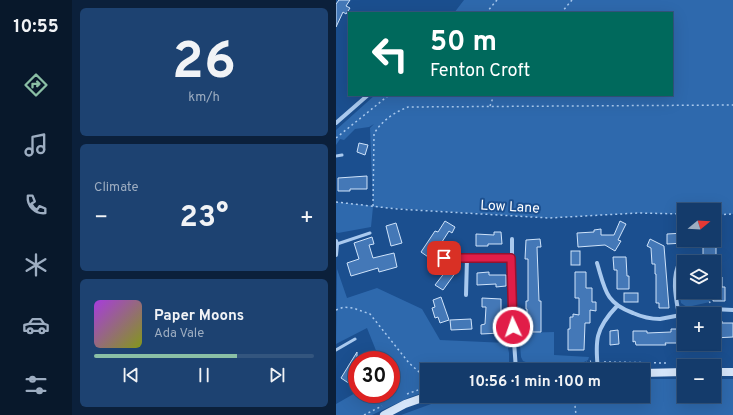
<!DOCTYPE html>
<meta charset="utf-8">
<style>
:root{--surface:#143b6b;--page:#1d4271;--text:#f1f3f6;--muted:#9dadc1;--line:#33557e;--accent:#8abfa5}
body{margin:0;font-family:Overpass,sans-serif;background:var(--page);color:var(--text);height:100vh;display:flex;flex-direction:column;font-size:15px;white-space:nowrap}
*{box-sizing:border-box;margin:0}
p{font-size:13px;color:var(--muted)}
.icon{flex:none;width:22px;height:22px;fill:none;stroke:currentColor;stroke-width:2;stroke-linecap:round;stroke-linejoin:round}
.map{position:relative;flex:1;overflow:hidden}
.details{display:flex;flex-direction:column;gap:8px;padding:8px;background:#0b203b;width:264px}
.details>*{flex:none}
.banner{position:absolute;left:12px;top:12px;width:325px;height:84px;border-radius:0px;box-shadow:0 4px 16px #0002,0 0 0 1px var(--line);background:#00695c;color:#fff;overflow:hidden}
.needle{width:26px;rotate:72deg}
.fabs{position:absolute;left:341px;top:203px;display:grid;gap:8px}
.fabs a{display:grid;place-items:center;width:44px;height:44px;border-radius:0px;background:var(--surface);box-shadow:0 4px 16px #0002,0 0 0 1px var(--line);font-size:20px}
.speed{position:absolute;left:12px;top:351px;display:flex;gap:8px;font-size:20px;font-weight:700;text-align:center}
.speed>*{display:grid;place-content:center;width:52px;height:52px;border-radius:50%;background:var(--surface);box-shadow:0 4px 16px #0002,0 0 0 1px var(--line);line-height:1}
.speed .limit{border:6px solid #d22;background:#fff;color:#111}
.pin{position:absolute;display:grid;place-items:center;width:34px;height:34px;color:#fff;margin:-17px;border-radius:8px;box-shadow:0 2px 6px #0006}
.me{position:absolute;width:44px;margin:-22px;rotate:357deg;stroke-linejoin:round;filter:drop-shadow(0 0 3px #0008)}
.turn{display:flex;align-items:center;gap:14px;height:84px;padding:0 16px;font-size:18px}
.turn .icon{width:52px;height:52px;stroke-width:2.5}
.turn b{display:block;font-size:28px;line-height:34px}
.big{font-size:30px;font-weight:700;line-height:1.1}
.details .widget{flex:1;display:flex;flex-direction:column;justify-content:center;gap:6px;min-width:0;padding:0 14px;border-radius:6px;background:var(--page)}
.details .dial{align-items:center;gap:0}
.dial b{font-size:52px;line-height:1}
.song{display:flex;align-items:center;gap:12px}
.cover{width:48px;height:48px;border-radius:6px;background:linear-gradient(135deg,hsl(280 70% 55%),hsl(70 70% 35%))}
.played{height:4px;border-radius:2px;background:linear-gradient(90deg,var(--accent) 65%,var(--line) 65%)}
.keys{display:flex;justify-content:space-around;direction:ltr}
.heat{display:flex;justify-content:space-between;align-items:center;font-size:22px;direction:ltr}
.trip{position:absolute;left:84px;top:363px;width:230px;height:40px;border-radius:0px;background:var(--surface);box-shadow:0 4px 16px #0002,0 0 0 1px var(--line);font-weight:700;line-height:40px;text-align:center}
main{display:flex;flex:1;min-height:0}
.tab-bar{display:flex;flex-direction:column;width:72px;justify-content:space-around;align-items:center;background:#08182b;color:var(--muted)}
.tab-bar .icon{width:28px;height:28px}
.tab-bar .selected{color:var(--accent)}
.tab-bar b{font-size:18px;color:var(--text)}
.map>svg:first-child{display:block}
.green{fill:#2e69ad}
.building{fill:#4478b7;stroke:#cfe3fa}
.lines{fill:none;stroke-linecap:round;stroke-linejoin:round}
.path{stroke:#a9c9ee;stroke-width:1.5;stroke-dasharray:2 3;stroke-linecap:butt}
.lane{stroke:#a9c9ee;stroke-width:3}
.street{stroke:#a9c9ee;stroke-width:4}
.secondary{stroke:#d6e6fa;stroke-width:8}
.route-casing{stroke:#92132f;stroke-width:10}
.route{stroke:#e11d48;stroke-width:7}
.labels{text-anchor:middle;stroke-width:4;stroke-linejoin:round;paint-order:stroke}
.street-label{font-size:14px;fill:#fff;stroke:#1b4f8f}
</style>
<main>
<nav class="tab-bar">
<b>10:55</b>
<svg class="icon selected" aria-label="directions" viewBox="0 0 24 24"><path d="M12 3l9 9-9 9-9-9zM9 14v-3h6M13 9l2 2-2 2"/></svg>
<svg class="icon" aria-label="music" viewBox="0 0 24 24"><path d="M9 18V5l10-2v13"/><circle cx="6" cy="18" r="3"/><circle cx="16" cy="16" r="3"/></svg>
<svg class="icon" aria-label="phone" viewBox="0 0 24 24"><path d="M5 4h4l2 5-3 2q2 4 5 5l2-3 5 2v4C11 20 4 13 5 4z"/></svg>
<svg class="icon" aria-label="climate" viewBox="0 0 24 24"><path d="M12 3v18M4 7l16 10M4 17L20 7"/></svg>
<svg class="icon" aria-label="car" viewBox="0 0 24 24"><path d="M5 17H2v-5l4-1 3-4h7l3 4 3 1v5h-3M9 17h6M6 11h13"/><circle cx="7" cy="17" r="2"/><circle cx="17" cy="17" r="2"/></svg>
<svg class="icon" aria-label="filters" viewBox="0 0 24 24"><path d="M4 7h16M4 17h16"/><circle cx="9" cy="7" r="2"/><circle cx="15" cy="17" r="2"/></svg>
</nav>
<section class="details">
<div class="widget dial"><b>26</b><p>km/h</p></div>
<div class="widget"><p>Climate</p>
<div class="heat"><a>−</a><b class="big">23°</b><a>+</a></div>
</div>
<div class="widget">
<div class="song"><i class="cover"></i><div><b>Paper Moons</b><p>Ada Vale</p></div></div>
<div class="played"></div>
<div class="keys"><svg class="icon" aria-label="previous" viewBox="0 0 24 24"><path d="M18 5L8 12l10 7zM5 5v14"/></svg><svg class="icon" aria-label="pause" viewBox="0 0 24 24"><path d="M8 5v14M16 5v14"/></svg><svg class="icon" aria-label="next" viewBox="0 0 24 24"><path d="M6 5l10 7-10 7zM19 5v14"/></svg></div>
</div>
</section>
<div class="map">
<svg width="397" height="415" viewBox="0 0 397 415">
<rect width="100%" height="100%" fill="#1b4f8f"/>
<!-- green -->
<g class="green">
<path d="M 128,0 L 397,0 L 397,214 L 378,215 L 378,210 L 348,210 L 348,214 L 302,213 L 213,218 L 37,207 L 35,227 L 2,233 L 0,232 L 0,202 L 37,206 L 34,128 L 38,124 L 33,127 L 19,129 L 8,140 L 4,139 L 0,145 L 0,130 L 39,95 L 336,95 L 336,13 L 118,13 Z"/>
<path d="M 1,269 L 11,298 L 41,288 L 86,309 L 104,340 L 171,343 L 173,353 L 173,364 L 168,370 L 91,370 L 91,391 L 72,398 L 36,415 L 0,415 L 0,404 L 21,392 L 21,394 L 55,394 L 55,360 L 42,360 L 43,358 L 31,328 L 0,344 Z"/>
<path d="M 348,271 L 348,292 L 370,292 L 374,302 L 351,307 L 345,303 C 343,291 341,282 348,271 Z"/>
<path d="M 218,332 L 218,355 L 253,357 L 252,360 L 246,363 L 211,362 L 195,364 L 187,361 L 185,357 L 183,333 Z"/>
<path d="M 307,379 L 348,379 L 348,396 L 378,396 L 378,379 L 397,379 L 397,415 L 65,415 L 117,396 L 307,396 Z"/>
</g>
<!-- building -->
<g class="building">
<path d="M 3,0 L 14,0 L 10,6 L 14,8 L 10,14 L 7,12 L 0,27 L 0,4 Z"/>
<path d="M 23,143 L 32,145 L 29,155 L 21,152 Z"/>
<path d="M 31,176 L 31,189 L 14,189 L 14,191 L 2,191 L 2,178 Z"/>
<path d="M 109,221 L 119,227 L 116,233 L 113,231 L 95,259 L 85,252 L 99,231 L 102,232 Z"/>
<path d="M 284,221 L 290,224 L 282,240 L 285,241 L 279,251 L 269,245 L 242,247 L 241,233 L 258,232 L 258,230 L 265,229 L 265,235 L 278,235 Z"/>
<path d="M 60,223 L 66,243 L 55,246 L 50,226 Z"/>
<path d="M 158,232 L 165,232 L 166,244 L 152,244 L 152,246 L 140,246 L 140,234 L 158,235 Z"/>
<path d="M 348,233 L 348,243 L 331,244 L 331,234 Z"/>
<path d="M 36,237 L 38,244 L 33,245 L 37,258 L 58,253 L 61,267 L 43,272 L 42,268 L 15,276 L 11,263 L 23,259 L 18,243 Z"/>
<path d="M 204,239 L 205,247 L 201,247 L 203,301 L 205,301 L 205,332 L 191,332 L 191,309 L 190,309 L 190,301 L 192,301 L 192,259 L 189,259 L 190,240 Z"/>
<path d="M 314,239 L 328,246 L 333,308 L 323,308 L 323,303 L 320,303 L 320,274 L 319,274 L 319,264 L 316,264 L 315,248 L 311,246 Z"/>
<path d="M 367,240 L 380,240 L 376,247 L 380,246 L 380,262 L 367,262 Z"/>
<rect x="235" y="251" width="9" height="14"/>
<path d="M 277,257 L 290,257 L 291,276 L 293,276 L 293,289 L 281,289 L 281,270 L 278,270 Z"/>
<path d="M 113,267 L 120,272 L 107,290 L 99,285 Z"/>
<path d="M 153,272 L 153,275 L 170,275 L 170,286 L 160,287 L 160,284 L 141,285 L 141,273 Z"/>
<path d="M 239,272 L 250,272 L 250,288 L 256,288 L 256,302 L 260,302 L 260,311 L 254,310 L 254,323 L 249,323 L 248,350 L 232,350 L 232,329 L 234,329 L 234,317 L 237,317 L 237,314 L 243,315 L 243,298 L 239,298 Z"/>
<path d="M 378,277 L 386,277 L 386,287 L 389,287 L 389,301 L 377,301 Z"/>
<rect x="288" y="293" width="14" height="9"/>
<path d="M 105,297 L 113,320 L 104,323 L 102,317 L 99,318 L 96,308 L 99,307 L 97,300 Z"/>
<path d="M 146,298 L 165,299 L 165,333 L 145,334 L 145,325 L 149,324 L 150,307 L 146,307 Z"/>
<path d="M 135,319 L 136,329 L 115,330 L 114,320 Z"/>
<path d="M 386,321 L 386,323 L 397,323 L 397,337 L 378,338 L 378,322 Z"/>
<path d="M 335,329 L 348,329 L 347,343 L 329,343 L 330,345 L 300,345 L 299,341 L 297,342 L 297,331 L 311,331 L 311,333 L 335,332 Z"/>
<path d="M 282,330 L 283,344 L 274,345 L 274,331 Z"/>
<path d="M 21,352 L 21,380 L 17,386 L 5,378 Z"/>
</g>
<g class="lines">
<!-- path -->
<g class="path">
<path d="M 150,13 L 161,0"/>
<path d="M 225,13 L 236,0"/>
<path d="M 154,106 L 158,95"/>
<path d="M 0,138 L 53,95"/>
<path d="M 0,202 L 61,209 L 213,218 L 302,213 L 348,214"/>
<path d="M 37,206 L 38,134 C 45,121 59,112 72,107 L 397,105"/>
<path d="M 378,215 L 397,214"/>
<path d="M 370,292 L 374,303"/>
<path d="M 0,310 L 8,307 L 17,308 L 34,314 L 73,363 L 91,379"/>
<path d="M 268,362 L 330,363"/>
<path d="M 350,363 L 376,363"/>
<path d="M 185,369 L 238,367 L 255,361"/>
<path d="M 71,394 L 82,390"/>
<path d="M 238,396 L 240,415"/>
<path d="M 28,415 L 46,406"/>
</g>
<!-- lane -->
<g class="lane">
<path d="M 0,156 L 6,155"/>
<path d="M 1,244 L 34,233"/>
<path d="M 0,350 L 19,339"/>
</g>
<!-- street -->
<g class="street">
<path d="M 0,123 L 32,95"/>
<path d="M 176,239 L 176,313 L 180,370"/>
<path d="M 0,241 L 1,244 L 0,255"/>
<path d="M 108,258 L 175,258"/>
<path d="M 261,263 C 269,289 269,303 297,313 C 306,317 314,319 324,319 L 376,309 L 397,310"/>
<path d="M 130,295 L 131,258"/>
<path d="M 343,315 C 340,299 335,277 344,262 L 353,259"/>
<path d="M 262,370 C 259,341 259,329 281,306"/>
</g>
<!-- secondary -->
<g class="secondary">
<path d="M 378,372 L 397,372"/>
<path d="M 307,373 L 348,372"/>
<path d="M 48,415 L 69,404 L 92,396"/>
</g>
</g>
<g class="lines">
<defs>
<path id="route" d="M 108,258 L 175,258 L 177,327"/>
</defs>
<!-- route casing -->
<use href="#route" class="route-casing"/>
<!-- route -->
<use href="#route" class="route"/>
</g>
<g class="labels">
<!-- street labels -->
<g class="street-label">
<text transform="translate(174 206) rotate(3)" y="5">Low Lane</text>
</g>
</g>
</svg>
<div class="fabs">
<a><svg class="needle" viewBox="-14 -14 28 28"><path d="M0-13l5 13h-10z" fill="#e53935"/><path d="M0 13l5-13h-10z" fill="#9dadc1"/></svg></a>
<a><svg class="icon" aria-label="layers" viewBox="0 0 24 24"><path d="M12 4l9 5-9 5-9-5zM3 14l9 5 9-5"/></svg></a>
<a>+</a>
<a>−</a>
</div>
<div class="speed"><div class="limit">30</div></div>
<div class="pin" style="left:108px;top:258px;background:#d93025"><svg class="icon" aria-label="arrive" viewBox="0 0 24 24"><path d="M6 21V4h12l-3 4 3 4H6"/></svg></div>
<svg class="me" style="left:177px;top:327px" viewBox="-20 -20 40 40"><circle r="17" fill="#e11d48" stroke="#fff" stroke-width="3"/><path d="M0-11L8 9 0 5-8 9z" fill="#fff"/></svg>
<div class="trip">10:56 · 1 min · 100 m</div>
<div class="banner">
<div class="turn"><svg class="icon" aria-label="left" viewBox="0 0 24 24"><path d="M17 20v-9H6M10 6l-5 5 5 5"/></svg><div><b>50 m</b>Fenton Croft</div></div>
</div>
</div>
</main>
